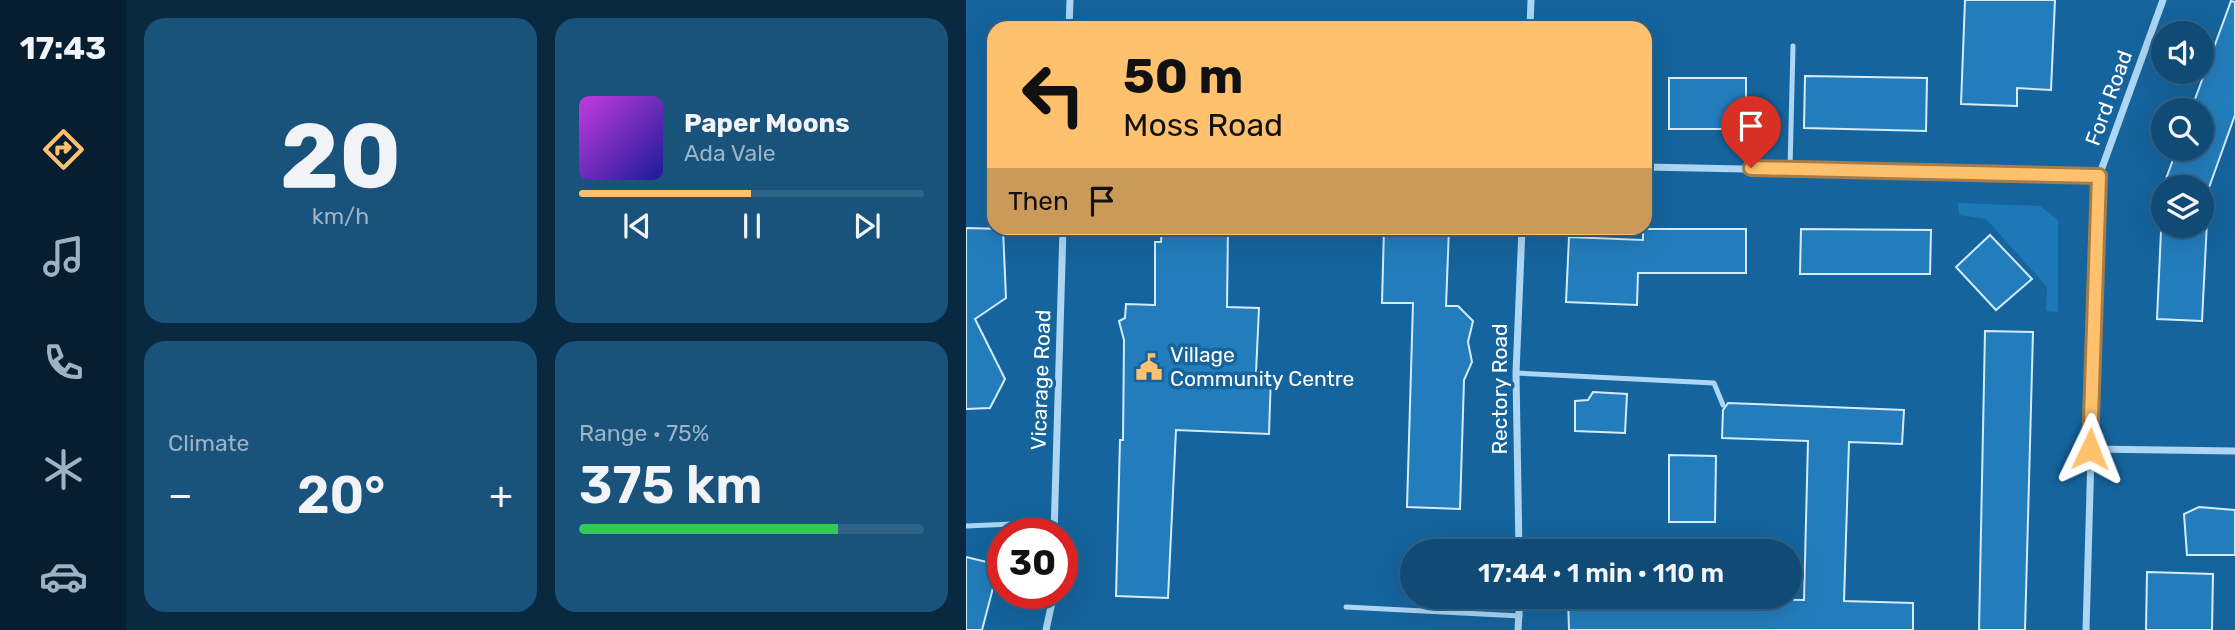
<!DOCTYPE html>
<meta charset="utf-8">
<style>
:root{--surface:#104b76;--page:#19527b;--text:#f1f3f6;--muted:#9cb3c5;--line:#306388;--accent:#ffc16e}
body{margin:0;font-family:Rubik,sans-serif;background:var(--page);color:var(--text);height:100vh;display:flex;flex-direction:column;font-size:26px;white-space:nowrap}
*{box-sizing:border-box;margin:0}
p{font-size:23px;color:var(--muted)}
.icon{flex:none;width:38px;height:38px;fill:none;stroke:currentColor;stroke-width:2;stroke-linecap:round;stroke-linejoin:round}
.map{position:relative;flex:1;overflow:hidden}
.drawer{display:flex;flex-direction:column;gap:18px;padding:18px;background:#092941;width:840px}
.drawer>*{flex:none}
.banner{position:absolute;left:21px;top:21px;width:665px;height:214px;border-radius:21px;box-shadow:0 7px 28px #0002,0 0 0 2px var(--line);background:#ffc16e;color:#111;overflow:hidden}
.buttons{position:absolute;left:1185px;top:21px;display:grid;gap:14px}
.buttons a{display:grid;place-items:center;width:63px;height:63px;border-radius:50%;background:var(--surface);box-shadow:0 7px 28px #0002,0 0 0 2px var(--line);font-size:35px}
.speed{position:absolute;left:21px;top:518px;display:flex;gap:14px;font-size:35px;font-weight:700;text-align:center}
.speed>*{display:grid;place-content:center;width:91px;height:91px;border-radius:50%;background:var(--surface);box-shadow:0 7px 28px #0002,0 0 0 2px var(--line);line-height:1}
.speed .limit{border:10px solid #d22;background:#fff;color:#111}
.pin{position:absolute;display:grid;place-items:center;width:60px;height:60px;color:#fff;margin:-72px -30px;border-radius:50% 50% 50% 0;rotate:-45deg;box-shadow:0 0 7px #0007}
.pin .icon{rotate:45deg}
.me{position:absolute;width:77px;margin:-38px;rotate:2deg;stroke-linejoin:round;filter:drop-shadow(0 0 5px #0008)}
.turn{display:flex;align-items:center;gap:24px;height:147px;padding:0 21px;font-size:32px}
.turn .icon{width:91px;height:91px;stroke-width:2.5}
.turn b{display:block;font-size:49px;line-height:60px}
.then{display:flex;align-items:center;height:66px;padding:0 21px;background:#0003;gap:14px;font-size:26px}
.big{font-size:52px;font-weight:600;line-height:1.1}
.drawer .card{flex:1;display:flex;flex-direction:column;justify-content:center;gap:10px;min-width:0;padding:0 24px;border-radius:21px;background:var(--page)}
.drawer .dial{align-items:center;gap:0}
.dial b{font-size:91px;line-height:1}
.song{display:flex;align-items:center;gap:21px}
.cover{width:84px;height:84px;border-radius:10px;background:linear-gradient(135deg,hsl(290 70% 55%),hsl(240 70% 35%))}
.played{height:7px;border-radius:4px;background:linear-gradient(90deg,var(--accent) 50%,var(--line) 50%)}
.keys{display:flex;justify-content:space-around;direction:ltr}
.heat{display:flex;justify-content:space-between;align-items:center;font-size:38px;direction:ltr}
.charge{height:10px;border-radius:5px;background:linear-gradient(90deg,#34c759 75%,var(--line) 0)}
.drawer .tiles{flex:1;display:grid;gap:18px;grid-template-columns:repeat(2,1fr)}
.trip{position:absolute;left:434px;top:539px;width:402px;height:70px;border-radius:35px;background:var(--surface);box-shadow:0 7px 28px #0002,0 0 0 2px var(--line);font-weight:600;line-height:70px;text-align:center}
main{display:flex;flex:1;min-height:0}
.tab-bar{display:flex;flex-direction:column;width:126px;justify-content:space-around;align-items:center;background:#061e2f;color:var(--muted)}
.tab-bar .icon{width:49px;height:49px}
.tab-bar .on{color:var(--accent)}
.tab-bar b{font-size:32px;color:var(--text)}
.map>svg:first-child{display:block}
.green{fill:#1d78b7}
.building{fill:#237dbc;stroke:#d4ecfd;stroke-width:2}
.lines{fill:none;stroke-linecap:round;stroke-linejoin:round}
.lane{stroke:#acd6f3;stroke-width:5}
.street{stroke:#acd6f3;stroke-width:7}
.route-casing{stroke:#a67d48;stroke-width:18}
.route{stroke:#ffc16e;stroke-width:12}
.labels{text-anchor:middle;stroke-width:7;stroke-linejoin:round;paint-order:stroke}
.street-label{font-size:21px;fill:#fff;stroke:#15649d}
.poi-label{font-size:21px;fill:#fff;stroke:#15649d;text-anchor:start}
</style>
<main>
<nav class="tab-bar">
<b>17:43</b>
<svg class="icon on" aria-label="directions" viewBox="0 0 24 24"><path d="M12 3l9 9-9 9-9-9zM9 14v-3h6M13 9l2 2-2 2"/></svg>
<svg class="icon" aria-label="music" viewBox="0 0 24 24"><path d="M9 18V5l10-2v13"/><circle cx="6" cy="18" r="3"/><circle cx="16" cy="16" r="3"/></svg>
<svg class="icon" aria-label="phone" viewBox="0 0 24 24"><path d="M5 4h4l2 5-3 2q2 4 5 5l2-3 5 2v4C11 20 4 13 5 4z"/></svg>
<svg class="icon" aria-label="climate" viewBox="0 0 24 24"><path d="M12 3v18M4 7l16 10M4 17L20 7"/></svg>
<svg class="icon" aria-label="car" viewBox="0 0 24 24"><path d="M5 17H2v-5l4-1 3-4h7l3 4 3 1v5h-3M9 17h6M6 11h13"/><circle cx="7" cy="17" r="2"/><circle cx="17" cy="17" r="2"/></svg>
</nav>
<section class="drawer">
<div class="tiles">
<div class="card dial"><b>20</b><p>km/h</p></div>
<div class="card">
<div class="song"><i class="cover"></i><div><b>Paper Moons</b><p>Ada Vale</p></div></div>
<div class="played"></div>
<div class="keys"><svg class="icon" aria-label="previous" viewBox="0 0 24 24"><path d="M18 5L8 12l10 7zM5 5v14"/></svg><svg class="icon" aria-label="pause" viewBox="0 0 24 24"><path d="M8 5v14M16 5v14"/></svg><svg class="icon" aria-label="next" viewBox="0 0 24 24"><path d="M6 5l10 7-10 7zM19 5v14"/></svg></div>
</div>
<div class="card"><p>Climate</p>
<div class="heat"><a>−</a><b class="big">20°</b><a>+</a></div>
</div>
<div class="card"><p>Range · 75%</p><b class="big">375 km</b><div class="charge"></div></div>
</div>
</section>
<div class="map">
<svg width="1269" height="630" viewBox="0 0 1269 630">
<rect width="100%" height="100%" fill="#15649d"/>
<!-- green -->
<path class="green" d="M 992,203 L 1074,206 L 1092,220 L 1092,312 L 1080,311 L 1081,287 L 1020,219 L 993,215 Z"/>
<!-- building -->
<g class="building">
<path d="M 999,0 L 1089,0 L 1085,90 L 1051,88 L 1051,106 L 995,104 Z"/>
<path d="M 1265,1 L 1269,2 L 1269,115 L 1236,207 L 1236,187 L 1197,187 L 1197,226 L 1236,226 L 1236,222 L 1241,222 L 1236,321 L 1191,319 L 1197,187 L 1211,149 L 1236,149 L 1236,110 L 1225,110 Z"/>
<path d="M 839,76 L 961,78 L 960,131 L 838,128 Z"/>
<rect x="703" y="78" width="77" height="51"/>
<path d="M 0,228 L 37,229 L 40,298 L 9,319 L 39,379 L 24,408 L 0,409 Z"/>
<path d="M 196,228 L 262,228 L 261,307 L 293,308 L 290,373 L 305,374 L 303,434 L 210,430 L 202,598 L 150,596 L 154,440 L 157,440 L 158,340 L 153,321 L 159,318 L 160,304 L 189,305 L 189,242 L 195,242 Z"/>
<path d="M 418,228 L 483,228 L 480,306 L 492,306 L 507,321 L 502,342 L 506,362 L 498,380 L 494,509 L 441,507 L 447,303 L 416,303 Z"/>
<path d="M 677,229 L 780,229 L 780,273 L 672,273 L 671,305 L 600,302 L 603,237 L 677,240 Z"/>
<path d="M 835,229 L 965,230 L 964,274 L 834,274 Z"/>
<path d="M 1024,235 L 1066,279 L 1030,310 L 990,267 Z"/>
<path d="M 1019,331 L 1067,332 L 1059,630 L 1013,630 Z"/>
<path d="M 627,392 L 661,394 L 659,433 L 609,431 L 609,401 L 622,400 Z"/>
<path d="M 762,403 L 938,410 L 936,444 L 883,442 L 878,601 L 947,603 L 947,630 L 603,630 L 602,597 L 838,600 L 842,441 L 756,438 L 757,410 Z"/>
<path d="M 703,455 L 750,456 L 749,522 L 703,522 Z"/>
<path d="M 1233,507 L 1269,510 L 1269,555 L 1221,555 L 1218,514 Z"/>
<path d="M 0,557 L 33,565 L 16,630 L 0,630 Z"/>
<path d="M 1181,572 L 1247,574 L 1246,630 L 1180,630 Z"/>
</g>
<g class="lines">
<!-- lane -->
<g class="lane">
<path d="M 824,169 L 827,46"/>
<path d="M 550,373 L 748,383 L 757,405"/>
<path d="M 0,526 L 88,522"/>
<path d="M 380,607 L 554,616"/>
</g>
<!-- street -->
<g class="street">
<path d="M 103,28 L 104,0"/>
<path d="M 564,28 L 565,0"/>
<path d="M 679,167 L 1133,176"/>
<path d="M 1124,449 L 1269,451"/>
<path d="M 88,534 L 97,228"/>
<path d="M 553,551 L 550,373 L 556,228"/>
<path d="M 80,630 L 88,593"/>
<path d="M 552,630 L 554,597"/>
<path d="M 1120,630 L 1133,176 L 1197,0"/>
</g>
</g>
<g class="lines">
<defs>
<path id="route" d="M 785,168 L 1133,176 L 1124,449"/>
</defs>
<!-- route casing -->
<use href="#route" class="route-casing"/>
<!-- route -->
<use href="#route" class="route"/>
</g>
<!-- icons -->
<defs>
<symbol id="civic-bare" viewBox="-9 -9 18 18"><path d="M-.6-6.5H3V-4.5H.6V-3L4-1V1h2V6H-6V1h2V-1L-.6-3ZM-1.2 2.5V6h2.4V2.5Z" fill="#ffc16e" stroke="#15649d" stroke-width="2.5" paint-order="stroke"/></symbol>
</defs>
<g fill-rule="evenodd">
<use href="#civic-bare" x="164" y="348" width="38" height="38"/>
</g>
<g class="labels">
<!-- street labels -->
<g class="street-label">
<text transform="translate(1143 98) rotate(-70)" y="7">Ford Road</text>
<text transform="translate(75 380) rotate(-88)" y="7">Vicarage Road</text>
<text transform="translate(534 389) rotate(-90)" y="7">Rectory Road</text>
</g>
<!-- poi labels -->
<g class="poi-label">
<text x="204" y="362">Village<tspan x="204" dy="24">Community Centre</tspan></text>
</g>
</g>
</svg>
<div class="buttons">
<a><svg class="icon" aria-label="sound" viewBox="0 0 24 24"><path d="M4 9h4l5-4v14l-5-4H4zM17 9q2 3 0 6"/></svg></a>
<a><svg class="icon" aria-label="search" viewBox="0 0 24 24"><circle cx="10" cy="10" r="6"/><path d="M15 15l6 6"/></svg></a>
<a><svg class="icon" aria-label="layers" viewBox="0 0 24 24"><path d="M12 4l9 5-9 5-9-5zM3 14l9 5 9-5"/></svg></a>
</div>
<div class="speed"><div class="limit">30</div></div>
<div class="pin" style="left:785px;top:168px;background:#d93025"><svg class="icon" aria-label="arrive" viewBox="0 0 24 24"><path d="M6 21V4h12l-3 4 3 4H6"/></svg></div>
<svg class="me" style="left:1124px;top:449px" viewBox="-20 -20 40 40"><path d="M0-17L14 15 0 8-14 15z" fill="#ffc16e" stroke="#fff" stroke-width="4"/></svg>
<div class="trip">17:44 · 1 min · 110 m</div>
<div class="banner">
<div class="turn"><svg class="icon" aria-label="left" viewBox="0 0 24 24"><path d="M17 20v-9H6M10 6l-5 5 5 5"/></svg><div><b>50 m</b>Moss Road</div></div>
<div class="then">Then<svg class="icon" aria-label="arrive" viewBox="0 0 24 24"><path d="M6 21V4h12l-3 4 3 4H6"/></svg></div>
</div>
</div>
</main>
